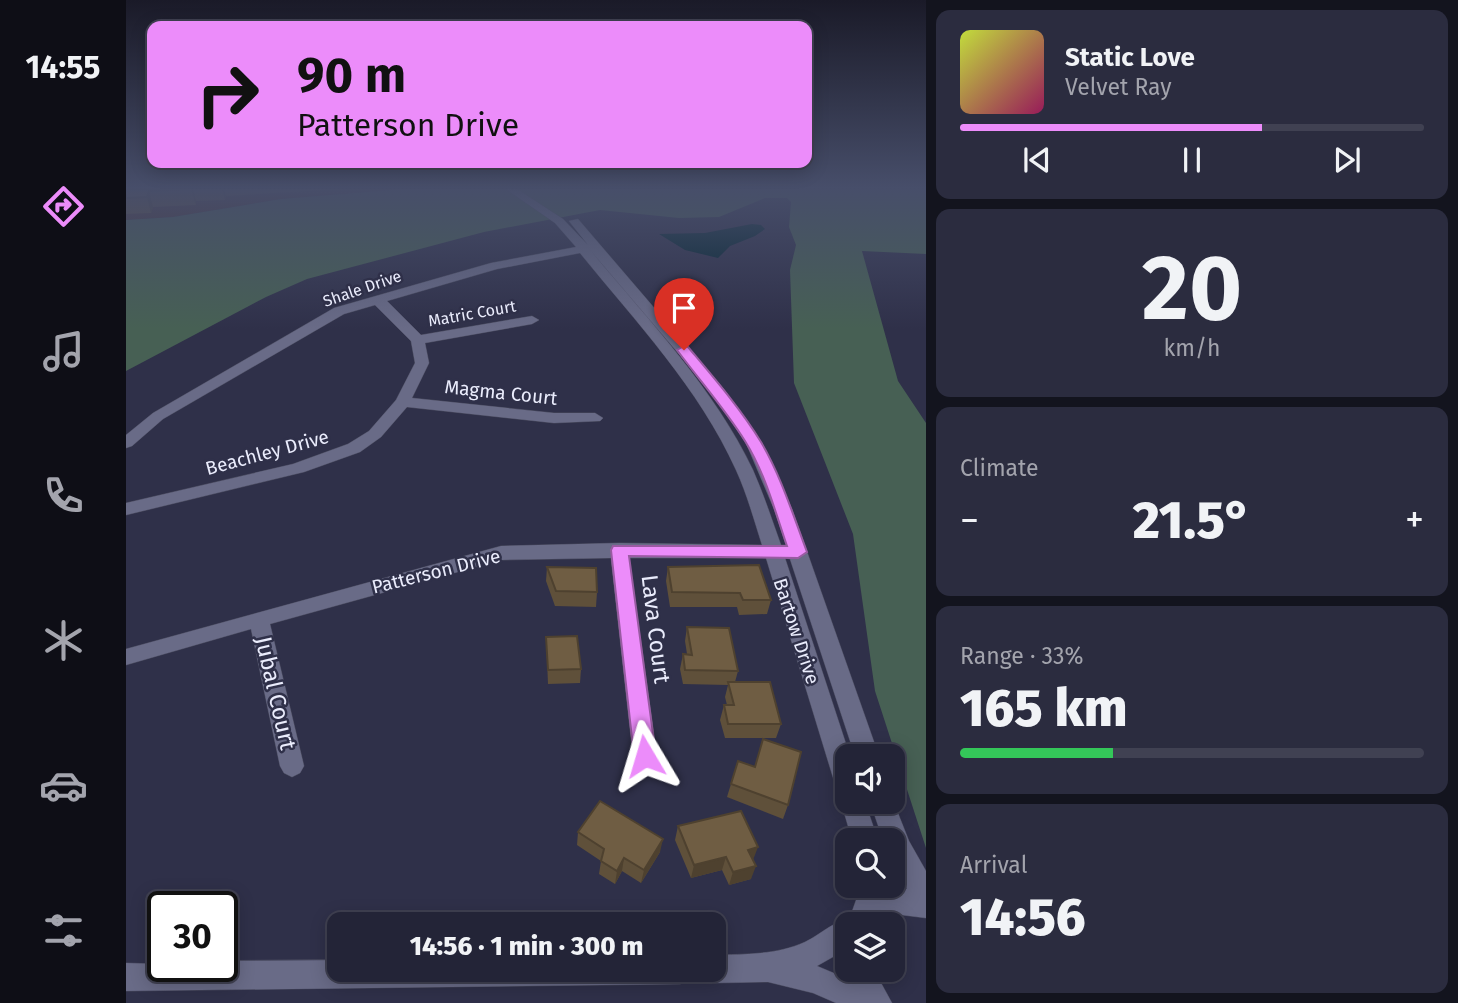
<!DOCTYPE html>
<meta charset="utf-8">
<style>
:root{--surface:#232437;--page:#2b2c3f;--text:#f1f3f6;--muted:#a3a4ad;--line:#404152;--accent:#ec8cfa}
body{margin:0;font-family:"Fira Sans",sans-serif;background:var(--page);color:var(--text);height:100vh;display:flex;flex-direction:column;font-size:26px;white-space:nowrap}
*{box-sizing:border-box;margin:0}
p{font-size:23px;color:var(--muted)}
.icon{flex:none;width:38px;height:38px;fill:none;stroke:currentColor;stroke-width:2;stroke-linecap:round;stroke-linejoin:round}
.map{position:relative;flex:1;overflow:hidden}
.panel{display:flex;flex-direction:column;gap:10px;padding:10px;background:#13141e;width:532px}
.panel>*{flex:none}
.banner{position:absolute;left:21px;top:21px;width:665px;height:147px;border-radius:14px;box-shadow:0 4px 18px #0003,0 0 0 2px var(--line);background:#ec8cfa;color:#111;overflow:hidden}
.controls{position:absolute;left:709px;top:744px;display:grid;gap:14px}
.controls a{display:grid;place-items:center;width:70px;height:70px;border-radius:14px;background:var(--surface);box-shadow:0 4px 18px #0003,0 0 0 2px var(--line);font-size:35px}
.speed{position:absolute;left:21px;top:891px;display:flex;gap:14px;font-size:35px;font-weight:700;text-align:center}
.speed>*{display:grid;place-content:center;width:91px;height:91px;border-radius:50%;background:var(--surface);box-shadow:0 4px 18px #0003,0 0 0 2px var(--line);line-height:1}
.speed .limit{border:4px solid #111;border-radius:10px;background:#fff;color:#111}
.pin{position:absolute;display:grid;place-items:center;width:60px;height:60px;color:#fff;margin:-72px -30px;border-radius:50% 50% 50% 0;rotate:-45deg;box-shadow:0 0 7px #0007}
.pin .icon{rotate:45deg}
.me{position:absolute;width:77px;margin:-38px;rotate:353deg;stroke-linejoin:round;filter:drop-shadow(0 0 5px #0008)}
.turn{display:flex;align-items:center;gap:24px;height:147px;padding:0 35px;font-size:32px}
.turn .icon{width:91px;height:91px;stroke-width:2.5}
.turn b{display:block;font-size:49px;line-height:60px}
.big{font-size:52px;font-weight:800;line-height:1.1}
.panel .tile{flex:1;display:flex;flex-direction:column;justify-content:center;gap:10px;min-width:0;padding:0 24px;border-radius:14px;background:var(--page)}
.panel .dial{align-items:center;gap:0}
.dial b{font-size:91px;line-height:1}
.song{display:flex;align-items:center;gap:21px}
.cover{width:84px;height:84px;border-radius:10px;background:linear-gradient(135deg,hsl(70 70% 55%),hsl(330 70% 35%))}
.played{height:7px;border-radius:4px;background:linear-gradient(90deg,var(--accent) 65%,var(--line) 65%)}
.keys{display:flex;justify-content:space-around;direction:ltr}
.heat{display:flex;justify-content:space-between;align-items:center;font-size:38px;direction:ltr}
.charge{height:10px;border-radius:5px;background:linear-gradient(90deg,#34c759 33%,var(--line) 0)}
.trip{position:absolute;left:201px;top:912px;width:399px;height:70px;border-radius:14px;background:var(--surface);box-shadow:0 4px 18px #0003,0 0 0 2px var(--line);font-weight:800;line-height:70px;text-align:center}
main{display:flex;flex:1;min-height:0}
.tabs{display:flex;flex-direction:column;width:126px;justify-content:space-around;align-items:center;background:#0e0e16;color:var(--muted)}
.tabs .icon{width:49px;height:49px}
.tabs .selected{color:var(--accent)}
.tabs b{font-size:32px;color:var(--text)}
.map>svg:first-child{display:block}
.commercial{fill:#493435}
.green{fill:#476054}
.water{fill:#00242f}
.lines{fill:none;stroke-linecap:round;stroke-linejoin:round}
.minor-casing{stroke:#4a4b5f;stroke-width:1}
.minor{fill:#696b87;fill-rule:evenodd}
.wall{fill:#5f503a}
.shaded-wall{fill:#4e412f}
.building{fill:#6f5d43;stroke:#4e412f;stroke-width:2}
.route{fill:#ec8cfa;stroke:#995ba2;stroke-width:2}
.labels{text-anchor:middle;stroke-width:5;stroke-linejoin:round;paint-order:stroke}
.far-street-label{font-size:16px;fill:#eaecfc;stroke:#2f3049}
.street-label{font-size:19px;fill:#eaecfc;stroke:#2f3049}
.near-street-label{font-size:23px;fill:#eaecfc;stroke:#2f3049}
</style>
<main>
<nav class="tabs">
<b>14:55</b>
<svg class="icon selected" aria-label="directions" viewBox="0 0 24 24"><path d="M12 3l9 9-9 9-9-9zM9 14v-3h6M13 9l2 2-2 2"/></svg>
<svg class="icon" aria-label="music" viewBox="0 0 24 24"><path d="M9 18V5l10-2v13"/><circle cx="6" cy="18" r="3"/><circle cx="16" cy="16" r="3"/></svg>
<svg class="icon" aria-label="phone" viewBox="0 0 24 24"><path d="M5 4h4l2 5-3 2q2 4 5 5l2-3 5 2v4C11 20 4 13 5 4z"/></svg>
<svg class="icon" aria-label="climate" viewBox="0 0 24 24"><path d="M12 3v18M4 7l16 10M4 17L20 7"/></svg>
<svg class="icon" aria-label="car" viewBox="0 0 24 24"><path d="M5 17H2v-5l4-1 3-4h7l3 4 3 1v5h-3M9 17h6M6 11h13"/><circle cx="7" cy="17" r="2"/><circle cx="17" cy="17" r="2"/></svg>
<svg class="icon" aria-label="filters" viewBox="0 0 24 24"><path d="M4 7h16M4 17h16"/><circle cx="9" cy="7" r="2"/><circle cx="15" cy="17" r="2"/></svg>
</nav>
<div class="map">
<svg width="800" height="1003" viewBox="0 0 800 1003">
<rect width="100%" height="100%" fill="#2f3049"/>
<!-- commercial -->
<path class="commercial" d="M 0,189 L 278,189 L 155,199 L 47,217 L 0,220 Z"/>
<!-- green -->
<path class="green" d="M 278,189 L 800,189 L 800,254 L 736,251 L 772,381 L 800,423 L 800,848 L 749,691 L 727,534 L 668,383 L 664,270 L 670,245 L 663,227 L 665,202 L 661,198 L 639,198 L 593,217 L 553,218 L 474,210 L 358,232 L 181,279 L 140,297 L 0,371 L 0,220 L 47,217 L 155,199 Z"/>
<!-- water -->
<path class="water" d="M 626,224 L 635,225 L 639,229 L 629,236 L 604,246 L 592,258 L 559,250 L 533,234 L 579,233 Z"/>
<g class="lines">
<defs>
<g id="minor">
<path d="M 380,189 L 391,189 L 437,219 L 462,245 L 443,221 L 452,219 L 597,388 L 636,443 L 666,509 L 753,756 L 729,756 L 664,559 L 659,558 L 724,756 L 721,756 L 721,802 L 739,802 L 752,840 L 726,840 L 715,802 L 719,794 L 712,792 L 709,784 L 640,558 L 503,558 L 531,756 L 527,763 L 519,766 L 511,763 L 507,756 L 485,558 L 375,560 L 144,624 L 178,766 L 174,773 L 166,777 L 158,773 L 154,766 L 125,629 L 0,665 L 0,649 L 375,546 L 493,543 L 636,545 C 628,520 621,494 610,470 C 573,388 510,322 454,253 L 371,269 L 261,301 L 295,335 L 406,316 L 413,320 L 406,324 L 299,343 L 303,363 L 286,398 L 428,413 L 469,413 L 477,418 L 474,421 L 428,423 L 281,407 L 255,437 L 234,452 L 178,472 L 0,515 L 0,503 L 167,464 L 222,444 L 243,431 L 270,400 L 289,363 L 285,341 L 249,305 L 218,314 L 37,419 L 6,446 L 0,448 L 0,435 L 27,413 L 208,308 L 365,263 L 450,247 L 429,223 ZM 465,251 L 587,394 L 620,443 L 648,509 L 660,545 L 655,545 C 646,520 638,495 627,470 C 588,388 523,321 465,251 Z"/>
<path d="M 766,798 L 783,841 L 800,871 L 800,918 L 768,914 L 749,924 L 721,924 L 721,949 L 691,966 L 722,979 L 721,967 L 721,970 L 748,970 L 766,1003 L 710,1003 L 687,993 L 642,982 L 588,983 L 578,979 L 574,970 L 588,970 L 588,955 C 620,954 650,955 679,942 C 694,935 707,921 723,920 L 735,886 L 761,886 L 760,891 L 768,888 L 781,889 L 766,861 L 766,840 L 757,840 L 744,802 L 766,802 Z"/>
<path d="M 214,960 L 214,970 L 568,970 L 564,980 L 554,984 L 0,991 L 0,963 L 96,966 L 96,961 Z"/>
</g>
</defs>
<!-- minor casing -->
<use href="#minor" class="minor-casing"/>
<!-- minor -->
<use href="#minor" class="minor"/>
</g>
<!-- wall -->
<g class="wall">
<path d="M 0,189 L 215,189 L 100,196 L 99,200 L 70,201 L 70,205 L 27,207 L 25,213 L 0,214 Z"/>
<path d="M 421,567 L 471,592 L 470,607 L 429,606 L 420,581 Z"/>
<path d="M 542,567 L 645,600 L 641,614 L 613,615 L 611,607 L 544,607 L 540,581 Z"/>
<path d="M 561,627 L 612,671 L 609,682 L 655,724 L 650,738 L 599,738 L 594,720 L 598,705 L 601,705 L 599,697 L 602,685 L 557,684 L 554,669 L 557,654 L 561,654 L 559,641 Z"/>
<path d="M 420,637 L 455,669 L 454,683 L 422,684 Z"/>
<path d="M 612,761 L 662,805 L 657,819 L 601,797 Z"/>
<path d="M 552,826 L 627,860 L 625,879 L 603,885 L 596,870 L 565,878 L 549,840 Z"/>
<path d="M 452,832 L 534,852 L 515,883 L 496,871 L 489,884 L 473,874 L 475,861 L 451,845 Z"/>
</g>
<!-- shaded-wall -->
<g class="shaded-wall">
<path d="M 65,189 L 67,189 L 70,201 L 70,205 Z"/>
<path d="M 96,189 L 98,189 L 100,196 L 99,200 Z"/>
<path d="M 23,191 L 27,207 L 25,213 L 21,197 Z"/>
<path d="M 537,839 L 534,852 L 515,883 L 518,870 Z"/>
<path d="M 632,847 L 627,860 L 622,850 Z"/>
<path d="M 600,857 L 596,870 L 565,878 L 568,865 Z"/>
<path d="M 498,858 L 496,871 L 489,884 L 491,871 Z"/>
<path d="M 630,866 L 625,879 L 603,885 L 607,872 Z"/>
</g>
<!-- building -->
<g class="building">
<path d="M 0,189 L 64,189 L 23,191 L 21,197 L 0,198 Z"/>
<path d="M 633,565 L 645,600 L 617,600 L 614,593 L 546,592 L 542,567 Z"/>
<path d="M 421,567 L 470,568 L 471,592 L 430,591 Z"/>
<path d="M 561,627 L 603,628 L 612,671 L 559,670 L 557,654 L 566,655 Z"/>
<path d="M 451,636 L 455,669 L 422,670 L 420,637 Z"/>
<path d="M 602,682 L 644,682 L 655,724 L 602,724 L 598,705 L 608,705 Z"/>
<path d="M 637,739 L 675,752 L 662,805 L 605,784 L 612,761 L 629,767 Z"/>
<path d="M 474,801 L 537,839 L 518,870 L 498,858 L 491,871 L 475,861 L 478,849 L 452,832 Z"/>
<path d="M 615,811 L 632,847 L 622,850 L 630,866 L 607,872 L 600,857 L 568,865 L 552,826 Z"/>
</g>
<!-- sky -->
<linearGradient id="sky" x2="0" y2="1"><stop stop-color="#1a1a28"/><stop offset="0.57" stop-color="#474e6a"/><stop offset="1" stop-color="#474e6a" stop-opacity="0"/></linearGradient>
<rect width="800" height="329" fill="url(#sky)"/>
<!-- route -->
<path class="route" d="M 558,346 L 562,347 C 588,378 614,408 635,442 C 655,476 667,515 681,552 L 672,558 L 503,556 L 530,756 L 526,762 L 519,765 L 511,762 L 508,756 L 485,550 L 487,546 L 661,546 C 649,511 639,473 619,441 C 599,409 574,381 551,350 Z"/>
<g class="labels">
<!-- far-street labels -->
<g class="far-street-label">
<text transform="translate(236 288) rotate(-19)" y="6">Shale Drive</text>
<text transform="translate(346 313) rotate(-10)" y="6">Matric Court</text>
</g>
<!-- street labels -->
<g class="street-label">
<text transform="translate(375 392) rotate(6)" y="7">Magma Court</text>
<text transform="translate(141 452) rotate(-15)" y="7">Beachley Drive</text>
<text transform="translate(310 571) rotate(-14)" y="7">Patterson Drive</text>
<text transform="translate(671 631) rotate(72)" y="7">Bartow Drive</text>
</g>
<!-- near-street labels -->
<g class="near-street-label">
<text transform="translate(530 629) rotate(83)" y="8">Lava Court</text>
<text transform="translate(150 693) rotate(77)" y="8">Jubal Court</text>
</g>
</g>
</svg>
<div class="controls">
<a><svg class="icon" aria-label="sound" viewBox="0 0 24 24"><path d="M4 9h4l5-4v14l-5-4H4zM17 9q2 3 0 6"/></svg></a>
<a><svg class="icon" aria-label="search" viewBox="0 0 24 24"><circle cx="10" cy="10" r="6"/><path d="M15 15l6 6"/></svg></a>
<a><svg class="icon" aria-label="layers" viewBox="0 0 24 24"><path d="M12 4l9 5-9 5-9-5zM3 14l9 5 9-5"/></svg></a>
</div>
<div class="speed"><div class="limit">30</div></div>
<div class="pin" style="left:558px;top:350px;background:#d93025"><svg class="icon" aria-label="arrive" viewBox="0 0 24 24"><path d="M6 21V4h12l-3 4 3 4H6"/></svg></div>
<svg class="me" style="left:519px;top:756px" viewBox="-20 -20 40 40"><path d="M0-17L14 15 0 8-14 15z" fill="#ec8cfa" stroke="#fff" stroke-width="4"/></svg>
<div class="trip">14:56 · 1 min · 300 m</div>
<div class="banner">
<div class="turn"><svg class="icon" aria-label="right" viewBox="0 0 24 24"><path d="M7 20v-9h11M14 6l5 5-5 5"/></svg><div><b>90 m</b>Patterson Drive</div></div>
</div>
</div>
<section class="panel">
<div class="tile">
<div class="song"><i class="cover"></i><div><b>Static Love</b><p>Velvet Ray</p></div></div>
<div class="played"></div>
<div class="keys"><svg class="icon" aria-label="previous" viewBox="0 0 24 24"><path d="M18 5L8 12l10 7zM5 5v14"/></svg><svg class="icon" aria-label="pause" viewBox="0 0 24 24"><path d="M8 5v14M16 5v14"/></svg><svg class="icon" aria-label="next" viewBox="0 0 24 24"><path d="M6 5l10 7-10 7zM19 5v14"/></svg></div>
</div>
<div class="tile dial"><b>20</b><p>km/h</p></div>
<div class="tile"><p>Climate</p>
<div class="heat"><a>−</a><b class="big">21.5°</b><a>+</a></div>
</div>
<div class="tile"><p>Range · 33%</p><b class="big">165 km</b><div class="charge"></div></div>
<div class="tile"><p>Arrival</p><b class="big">14:56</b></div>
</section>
</main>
